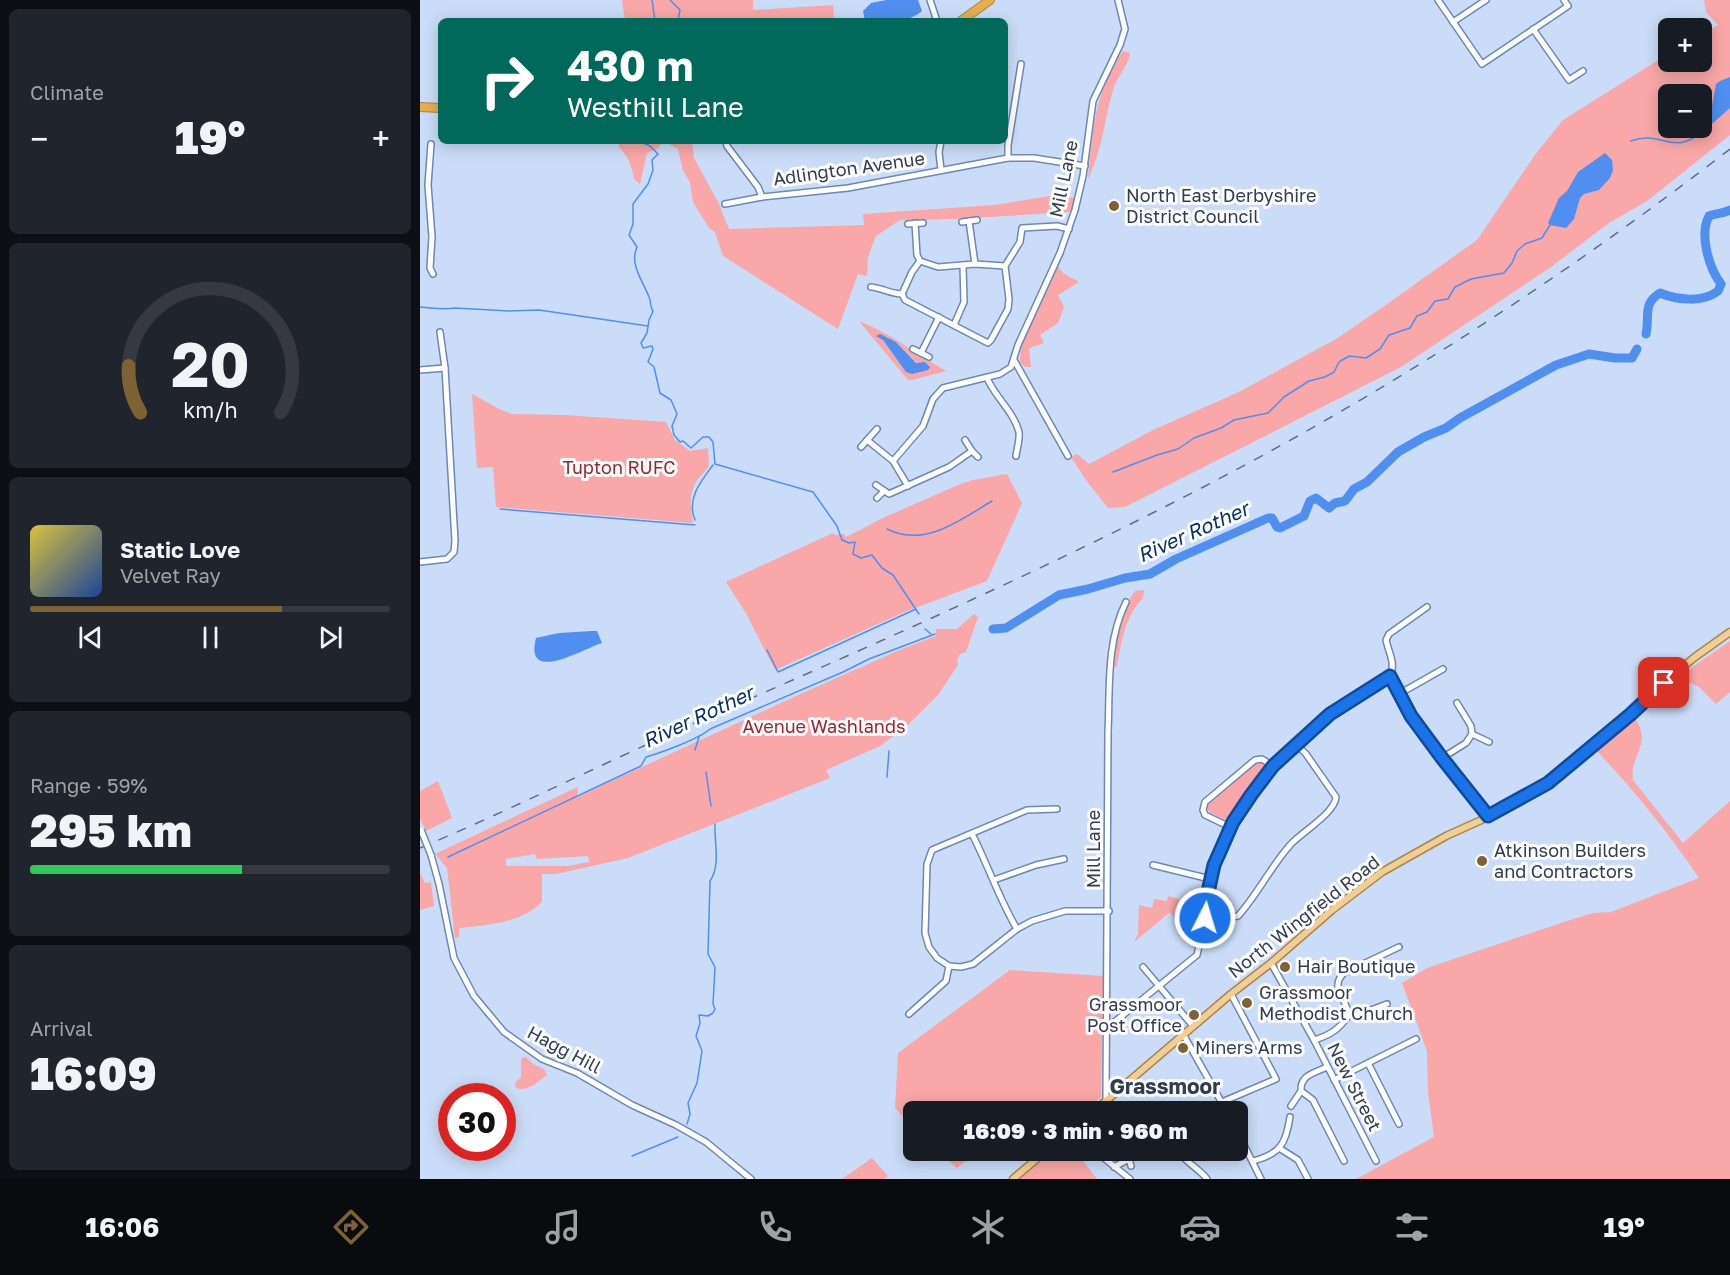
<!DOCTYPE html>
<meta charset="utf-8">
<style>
:root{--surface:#171b24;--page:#20242c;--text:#f1f3f6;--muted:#9ea1a6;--line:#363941;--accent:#7d6234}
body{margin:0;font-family:"Golos Text",sans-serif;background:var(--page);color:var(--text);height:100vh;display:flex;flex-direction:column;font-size:22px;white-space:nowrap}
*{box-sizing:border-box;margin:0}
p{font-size:20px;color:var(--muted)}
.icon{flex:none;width:33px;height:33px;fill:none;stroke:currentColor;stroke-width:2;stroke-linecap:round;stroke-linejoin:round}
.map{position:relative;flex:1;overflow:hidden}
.side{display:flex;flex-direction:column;gap:9px;padding:9px;background:#0d0f14;width:420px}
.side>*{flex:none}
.top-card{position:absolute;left:18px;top:18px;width:570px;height:126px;border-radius:9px;box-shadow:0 3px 15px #0003;background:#00695c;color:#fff;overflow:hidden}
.fabs{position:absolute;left:1238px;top:18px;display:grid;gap:12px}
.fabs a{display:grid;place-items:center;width:54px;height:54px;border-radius:9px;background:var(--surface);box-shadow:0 3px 15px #0003;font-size:30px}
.speed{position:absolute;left:18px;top:1083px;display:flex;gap:12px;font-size:30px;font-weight:700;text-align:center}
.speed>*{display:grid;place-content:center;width:78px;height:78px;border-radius:50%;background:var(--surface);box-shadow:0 3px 15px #0003;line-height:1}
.speed .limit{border:9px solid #d22;background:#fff;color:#111}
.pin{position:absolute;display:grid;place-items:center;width:51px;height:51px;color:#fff;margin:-26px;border-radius:12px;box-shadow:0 3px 9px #0006}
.me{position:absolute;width:66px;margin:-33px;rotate:5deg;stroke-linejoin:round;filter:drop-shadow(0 0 4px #0008)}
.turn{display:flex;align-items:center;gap:21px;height:126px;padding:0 30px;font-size:27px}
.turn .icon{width:78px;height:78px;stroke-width:2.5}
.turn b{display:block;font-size:42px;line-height:51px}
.big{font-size:45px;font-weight:800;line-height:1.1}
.side .widget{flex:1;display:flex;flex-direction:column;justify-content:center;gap:9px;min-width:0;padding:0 21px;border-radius:9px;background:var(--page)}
.side .dial{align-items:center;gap:0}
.dial svg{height:156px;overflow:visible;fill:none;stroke:var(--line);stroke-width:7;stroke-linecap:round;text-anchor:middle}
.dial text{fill:var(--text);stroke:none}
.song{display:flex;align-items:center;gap:18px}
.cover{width:72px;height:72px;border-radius:9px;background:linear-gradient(135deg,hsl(50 70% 55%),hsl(220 70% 35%))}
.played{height:6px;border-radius:3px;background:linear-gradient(90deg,var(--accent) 70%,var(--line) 70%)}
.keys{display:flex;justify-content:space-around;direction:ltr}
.heat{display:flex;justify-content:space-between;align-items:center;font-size:33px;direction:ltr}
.charge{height:9px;border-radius:4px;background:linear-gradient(90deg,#34c759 59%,var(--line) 0)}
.trip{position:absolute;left:483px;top:1101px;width:345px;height:60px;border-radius:9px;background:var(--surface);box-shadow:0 3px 15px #0003;font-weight:800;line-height:60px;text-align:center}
.menu{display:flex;height:96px;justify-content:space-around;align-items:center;background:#090b0e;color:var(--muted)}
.menu .icon{width:42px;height:42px}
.menu .current{color:var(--accent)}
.menu b{font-size:27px;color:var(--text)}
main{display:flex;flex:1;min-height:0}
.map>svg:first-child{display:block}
.green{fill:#f9a7a8;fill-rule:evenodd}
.water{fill:#508fef}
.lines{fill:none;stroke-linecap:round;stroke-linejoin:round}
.stream{stroke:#508fef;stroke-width:1.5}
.river{stroke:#508fef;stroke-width:9}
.minor-casing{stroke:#6d88b2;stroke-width:8}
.major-casing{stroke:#a8864d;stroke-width:9}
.highway-casing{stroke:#a8864d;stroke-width:10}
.minor{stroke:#fff;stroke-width:5}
.major{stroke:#f1ce94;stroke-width:6}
.highway{stroke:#e7ae4c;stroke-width:8}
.rail{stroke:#606d82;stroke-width:1.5;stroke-dasharray:10 10;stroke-linecap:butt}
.minor-bridge-casing{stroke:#6d88b2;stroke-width:8;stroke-linecap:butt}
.minor-bridge{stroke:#fff;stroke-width:5}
.route-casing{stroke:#114b97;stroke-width:15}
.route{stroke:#1a73e8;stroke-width:10}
.poi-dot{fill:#7d6234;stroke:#fcfcfc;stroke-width:2}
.labels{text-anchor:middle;stroke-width:6;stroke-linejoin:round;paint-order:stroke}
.street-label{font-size:18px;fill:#323d4f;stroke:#fcfcfc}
.poi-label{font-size:18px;fill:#323d4f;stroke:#fcfcfc;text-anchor:start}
.park-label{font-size:18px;fill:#992534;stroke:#fcfcfc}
.water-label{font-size:20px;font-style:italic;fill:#07306c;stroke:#fcfcfc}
.quarter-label{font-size:21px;font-weight:bold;fill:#323d4f;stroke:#fcfcfc}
</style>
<main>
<section class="side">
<div class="widget"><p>Climate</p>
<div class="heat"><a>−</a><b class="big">19°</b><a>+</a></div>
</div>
<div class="widget dial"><svg viewBox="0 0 100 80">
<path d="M14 69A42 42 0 1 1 86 69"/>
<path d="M14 69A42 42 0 0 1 8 45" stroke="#7d6234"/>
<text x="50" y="56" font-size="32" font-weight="700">20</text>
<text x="50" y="72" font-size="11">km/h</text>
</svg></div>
<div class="widget">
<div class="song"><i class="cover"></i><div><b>Static Love</b><p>Velvet Ray</p></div></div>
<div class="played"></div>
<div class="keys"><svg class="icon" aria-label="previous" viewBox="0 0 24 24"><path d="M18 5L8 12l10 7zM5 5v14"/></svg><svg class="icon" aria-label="pause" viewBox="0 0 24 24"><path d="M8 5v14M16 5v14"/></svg><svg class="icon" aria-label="next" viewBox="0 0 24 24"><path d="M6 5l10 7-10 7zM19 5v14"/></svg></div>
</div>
<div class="widget"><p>Range · 59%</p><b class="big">295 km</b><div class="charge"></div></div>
<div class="widget"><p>Arrival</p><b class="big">16:09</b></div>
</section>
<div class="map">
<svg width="1310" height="1179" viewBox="0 0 1310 1179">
<rect width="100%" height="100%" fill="#cadcf7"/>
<!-- green -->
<g class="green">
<path d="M 202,0 L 333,0 L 333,10 L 413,5 L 414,21 L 205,21 Z"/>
<path d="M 1284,0 L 1310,0 L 1310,135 L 1227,201 L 1189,223 L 1131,267 L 981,367 L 705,507 L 688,508 L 666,480 L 651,457 L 657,454 L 669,464 L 733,430 L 819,392 L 916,339 L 963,307 L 1057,240 L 1115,155 L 1143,120 L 1248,54 L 1248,62 L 1281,62 L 1281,35 L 1298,25 L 1286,12 ZM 1248,94 L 1281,94 L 1281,128 L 1248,128 Z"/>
<path d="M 703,51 L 710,53 C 708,67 698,75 694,87 C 684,119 683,149 668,179 C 673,131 674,92 703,51 Z"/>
<path d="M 199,141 L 243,141 L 237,149 L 227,153 L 220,184 L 214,179 C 212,165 208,157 199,147 Z"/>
<path d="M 244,141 L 272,141 L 274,158 L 299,204 L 309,229 L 444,225 L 443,214 L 575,205 L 636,195 L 655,198 L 650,212 L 534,219 L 480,220 L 456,236 L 448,257 L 447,276 L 438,274 L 418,329 L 303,256 L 295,232 L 289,228 L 273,202 L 270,182 L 263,171 L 258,149 Z"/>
<path d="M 637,265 L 643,273 L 659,282 L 638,295 L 644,307 L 638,323 L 620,335 L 624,343 L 609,348 L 611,367 L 605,367 L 600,362 C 600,329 623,294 637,265 Z"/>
<path d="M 439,321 C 470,333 497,354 526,371 L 492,380 L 488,380 ZM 463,340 L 476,342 L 497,363 L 486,372 Z"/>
<path d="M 52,394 L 81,410 L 92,414 L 145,415 L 246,422 L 255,440 L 270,451 L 288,448 L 289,466 C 285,472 279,477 276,482 C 268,495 271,510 273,523 L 76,507 L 73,467 L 57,468 Z"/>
<path d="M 587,474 L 602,503 L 567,581 L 487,611 L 355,670 L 327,615 L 306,582 L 413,533 L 415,535 L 424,534 L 426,537 L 465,517 L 538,485 L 553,480 Z"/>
<path d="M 724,590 L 723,598 C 705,616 701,643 697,667 L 692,666 C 695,637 698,615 715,591 Z"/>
<path d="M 554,614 L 558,617 L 546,652 L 540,654 L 537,660 L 538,665 L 518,695 L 486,727 L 460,746 L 406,770 L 410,778 L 208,858 L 136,874 L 122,874 L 122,902 C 101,923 67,925 39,928 L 39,937 L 35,938 L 27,868 L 15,854 L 158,787 L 157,797 L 376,696 L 482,649 L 516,636 L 516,629 L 537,629 ZM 115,854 L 117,859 L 168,856 L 169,862 L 148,866 L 86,866 L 86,859 Z"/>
<path d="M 1310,641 L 1310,692 L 1296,704 L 1279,687 L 1258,677 Z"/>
<path d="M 1215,718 C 1233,745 1209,755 1213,780 L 1263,843 L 1310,801 L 1310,1179 L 936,1179 L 1014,1137 L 1008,1092 L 1007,1051 L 982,983 L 1007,968 L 1147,921 L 1173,913 L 1191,912 L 1279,878 C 1248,832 1214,790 1176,750 Z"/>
<path d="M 838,762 L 846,764 L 846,772 L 813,817 L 805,820 L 789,812 L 787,807 L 790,800 Z"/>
<path d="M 18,781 L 32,818 L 6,831 L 0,818 L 0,791 Z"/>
<path d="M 0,873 L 5,883 L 11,882 L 14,906 L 0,910 Z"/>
<path d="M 748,896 L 759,899 L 758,924 L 750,912 L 714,942 L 718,934 L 719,905 L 732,908 L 734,899 L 747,901 Z"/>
<path d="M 590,970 L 683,976 L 681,1097 L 664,1111 L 631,1111 L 627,1106 L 620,1112 L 494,1112 L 493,1127 L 475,1108 L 478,1053 Z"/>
<path d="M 103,1057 L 106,1057 L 113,1064 L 124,1069 L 127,1075 C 117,1082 109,1092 96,1088 L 95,1083 L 101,1077 L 101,1060 Z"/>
<path d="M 631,1150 L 655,1151 L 677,1179 L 596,1179 Z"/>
<path d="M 518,1151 L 559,1151 L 537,1168 Z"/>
<path d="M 452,1158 L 468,1176 L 465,1179 L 422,1179 Z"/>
</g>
<!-- water -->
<g class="water">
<path d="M 466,0 L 498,0 L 502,11 C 488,24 463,21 445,21 L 443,11 L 451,3 Z"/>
<path d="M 1310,77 L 1310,108 L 1292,124 L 1289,121 L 1296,84 L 1300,81 Z"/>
<path d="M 1185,153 L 1192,160 L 1193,170 L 1190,178 L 1179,190 L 1164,194 L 1160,198 L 1154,219 L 1146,228 L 1130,225 L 1128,223 L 1139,198 L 1147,191 L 1158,172 Z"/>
<path d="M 460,334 L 476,342 L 496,363 L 505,362 L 510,367 L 508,370 L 492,374 L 486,372 L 463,340 L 456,336 Z"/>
<path d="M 172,631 L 177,631 L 182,643 C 163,649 104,685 116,638 L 139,633 Z"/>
</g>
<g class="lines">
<!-- stream -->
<g class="stream">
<path d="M 232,0 L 235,21"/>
<path d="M 250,0 L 260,10 L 258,21"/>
<path d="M 219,141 L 230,146 L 238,154 L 232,160 L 233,170 L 228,184 L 213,204 L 213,224 L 209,235 L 217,247 C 209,264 223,281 229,297 C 232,303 229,305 233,311 L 229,320 L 227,333 L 221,343 L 223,348 L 232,346 L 233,349 L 228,362 L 234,367 L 240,393 L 251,400 L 257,414 L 252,426 L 254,435 L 260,442 L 263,441 L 271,448 L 283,437 L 289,437 L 293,442 L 295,464 L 393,492 L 417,526 L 422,540 L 429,543 L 435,542 L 433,554 L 441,558 L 452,555 L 462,568 L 473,575 L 499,614"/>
<path d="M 1211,141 C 1244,128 1255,163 1291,123"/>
<path d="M 0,307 C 12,308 24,310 35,308 L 89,311 L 119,310 L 228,326"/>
<path d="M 693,472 L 737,455 L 758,449 L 774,438 L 801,428 L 814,420 L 848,413 L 864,397 L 889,381 L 905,377 L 914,372 L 919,362 L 929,356 L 946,358 L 960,349 L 969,335 L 990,328 L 997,316 L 1007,312 L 1015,301 L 1028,299 L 1035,287 L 1051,279 L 1084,273 L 1092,263 L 1097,251 L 1105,244 L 1122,238 L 1130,225"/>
<path d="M 80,509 L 275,525"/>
<path d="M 275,520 C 266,499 281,481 293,465"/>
<path d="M 467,529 C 505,548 540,520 572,501"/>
<path d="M 505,629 L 511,634"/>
<path d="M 347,650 L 358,672 L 496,609"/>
<path d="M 275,750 L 279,737"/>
<path d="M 286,772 L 291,806"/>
<path d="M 467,777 L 469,751"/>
<path d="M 28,857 L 221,766 L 226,757 C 240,753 279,739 290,729 L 423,672 L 449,659 L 515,634"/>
<path d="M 267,1124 L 270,1114 L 268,1103 L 277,1083 L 282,1051 L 276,1036 L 280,1023 L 279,1015 L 288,1016 L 293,1013 L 295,1009 L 293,1004 L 295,967 L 288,954 L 290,881 C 301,865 294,842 295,824"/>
<path d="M 212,1156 L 258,1137"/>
</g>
<!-- river -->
<g class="river">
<path d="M 1226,334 C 1230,316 1222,304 1240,293 C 1257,300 1283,303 1298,291 L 1301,284 C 1289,268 1279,235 1289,216 C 1296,213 1302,214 1310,210"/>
<path d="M 573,629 L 586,628 L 639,595 L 668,589 L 705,578 L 730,574 L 756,559 L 848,518 L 852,518 L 857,527 L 860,528 L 884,516 L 890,501 L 896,498 L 909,508 L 915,503 L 925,501 L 934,489 L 947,482 L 978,452 L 1004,437 L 1026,428 L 1040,418 L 1136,365 L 1169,354 L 1195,358 L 1212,358 L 1217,349"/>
</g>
<defs>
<g id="minor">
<path d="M 510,0 L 517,21"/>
<path d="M 1018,0 L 1062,64 L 1148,6 L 1144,0"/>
<path d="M 1033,22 L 1066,0"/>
<path d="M 1113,29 L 1149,80 L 1163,71"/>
<path d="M 306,141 L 307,146 L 338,187 L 342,197"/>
<path d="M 521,141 L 519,152 L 521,170"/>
<path d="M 11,144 L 8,185 L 12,237 L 10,268 L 13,274"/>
<path d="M 588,158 L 588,145 L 601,64"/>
<path d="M 305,204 L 342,197 L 428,188 L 588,158 L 614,158 L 665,166"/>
<path d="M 549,221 L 555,264"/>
<path d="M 542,222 L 557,220"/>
<path d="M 495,223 L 497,255 L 500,261"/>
<path d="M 488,224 L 503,223"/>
<path d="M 500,261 L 518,267 L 555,264 L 585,266"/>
<path d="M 451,287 C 462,288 471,294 482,294 L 485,300 L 568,343 L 571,340 L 588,309 L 589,299 L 585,266 L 600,242 L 602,228 L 637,226 L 649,229"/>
<path d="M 482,294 L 492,272 L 500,261"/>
<path d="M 534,325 L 544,302 L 543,265"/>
<path d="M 493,349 L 509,357"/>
<path d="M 501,353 L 519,317"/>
<path d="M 594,360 L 648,456"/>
<path d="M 0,370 L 25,368"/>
<path d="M 567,378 C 575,397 594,412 599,432 C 600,440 597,448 596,456"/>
<path d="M 447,440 L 473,461 L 488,486"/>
<path d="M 545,440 L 552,451 L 558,457"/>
<path d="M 441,447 L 457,429"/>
<path d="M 473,461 L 503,426 L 513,399 L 523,388 L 580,374 L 591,367 L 598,345 L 640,253 L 655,210 L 663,176 L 673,101 L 700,45 L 705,29 L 698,0"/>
<path d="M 456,485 L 469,494 L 529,467 L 552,451"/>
<path d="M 457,498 L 464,491"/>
<path d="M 0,562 L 27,559 L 34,552 L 35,541 L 25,368 L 20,332"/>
<path d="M 970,676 L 991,716 L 1068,817"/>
<path d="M 970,676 C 976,663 969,654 966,640 L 969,634 L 1007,607"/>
<path d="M 979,694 L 1023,669"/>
<path d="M 1052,734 L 1069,742"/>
<path d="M 1022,758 L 1046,743 L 1052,734 L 1051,726 L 1037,703"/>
<path d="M 810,827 L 785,815 L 783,810 L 785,802 L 835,760 L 842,759 L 853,766"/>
<path d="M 552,834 C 568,865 579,899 597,929 L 612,921 L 645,911 L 689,911"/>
<path d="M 11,855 L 19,884 L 34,958 L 54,996 L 84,1032 L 122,1059 L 157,1073 L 212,1105 L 256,1125 L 286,1142 L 331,1179"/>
<path d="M 733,865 L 790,879"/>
<path d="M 574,880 L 616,865 L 644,859"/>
<path d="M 785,918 L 800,919 L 818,916 C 838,894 851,866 871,844 C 882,832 915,813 916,797 L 886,754 L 876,744"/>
<path d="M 597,929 L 553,964 L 541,967 L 529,966 L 517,958 L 509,947 L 505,933 L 507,864 L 512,850 L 607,810 L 637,809"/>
<path d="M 851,963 L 894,1040 L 956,1161"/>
<path d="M 723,967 L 773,1026"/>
<path d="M 489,1014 L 526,981 L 529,966"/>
<path d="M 929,1015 L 940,1014 L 967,1004"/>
<path d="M 687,1028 L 777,955 L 785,918 L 788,892 L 793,865 L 813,822 L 853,766 L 910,714 L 970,676"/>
<path d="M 763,1034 L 807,1112"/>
<path d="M 894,1040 C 911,1035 919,1029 929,1015 C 926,998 909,987 924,973 L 979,947"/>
<path d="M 948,1063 L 979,1124"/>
<path d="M 907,1067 C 894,1073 880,1075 881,1091 L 893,1100 L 924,1161"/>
<path d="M 914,1080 L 996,1039"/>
<path d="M 686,1099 L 688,732 C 690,689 686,642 706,602"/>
<path d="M 802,1102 L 856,1079 L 811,994"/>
<path d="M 871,1106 L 881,1091"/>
<path d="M 818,1133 L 841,1179"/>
<path d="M 859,1148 L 878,1160 L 888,1179"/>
<path d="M 674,1150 L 710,1179"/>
<path d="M 758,1150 C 764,1162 779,1168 787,1179"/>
<path d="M 833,1161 C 860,1154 866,1144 870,1117"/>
<path d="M 694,1167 L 709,1159 L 711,1166"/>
</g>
<g id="major">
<path d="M 673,1112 L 811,994 L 851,963 L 912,910 L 962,872 L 1026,836 L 1068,817 L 1128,783 L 1211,714 L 1243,683 L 1275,657 L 1310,632"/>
<path d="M 593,1179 L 627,1150"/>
</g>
<g id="highway">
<path d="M 541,21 L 570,0"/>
<path d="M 0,107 L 21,108"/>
</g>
</defs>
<!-- minor casing -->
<use href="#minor" class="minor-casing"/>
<!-- major casing -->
<use href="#major" class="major-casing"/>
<!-- highway casing -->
<use href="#highway" class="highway-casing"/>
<!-- minor -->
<use href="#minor" class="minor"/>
<!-- major -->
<use href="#major" class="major"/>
<!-- highway -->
<use href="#highway" class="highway"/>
<!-- rail -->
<path class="rail" d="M 0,848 C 85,812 168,771 252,733 C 459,642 669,552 867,442 C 1022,356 1170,257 1310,149"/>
<defs>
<path id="minor-bridge" d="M 1,830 L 11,855"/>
</defs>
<!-- minor-bridge casing -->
<use href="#minor-bridge" class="minor-bridge-casing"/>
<!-- minor-bridge -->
<use href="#minor-bridge" class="minor-bridge"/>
</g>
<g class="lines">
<defs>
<path id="route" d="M 785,918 L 788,892 L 794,865 L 813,822 L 831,795 L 853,766 L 910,714 L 970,676 L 991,716 L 1022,758 L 1068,816 L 1128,783 L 1211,714 L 1244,683"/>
</defs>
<!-- route casing -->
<use href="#route" class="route-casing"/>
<!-- route -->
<use href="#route" class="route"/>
</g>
<!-- markers -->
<g class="poi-dot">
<circle cx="694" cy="206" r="6"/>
<circle cx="1062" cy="861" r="6"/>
<circle cx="865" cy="967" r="6"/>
<circle cx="827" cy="1003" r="6"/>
<circle cx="774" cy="1015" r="6"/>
<circle cx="763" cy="1048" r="6"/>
</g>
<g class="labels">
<!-- street labels -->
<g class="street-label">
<text transform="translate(429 169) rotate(-8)" y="6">Adlington Avenue</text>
<text transform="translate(644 179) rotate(-78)" y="6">Mill Lane</text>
<text transform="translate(674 849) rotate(-90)" y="6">Mill Lane</text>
<text transform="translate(884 917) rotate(-38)" y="6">North Wingfield Road</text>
<text transform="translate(144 1050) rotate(28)" y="6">Hagg Hill</text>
<text transform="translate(934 1087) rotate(63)" y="6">New Street</text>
</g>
<!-- poi labels -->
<g class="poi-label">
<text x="706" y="202">North East Derbyshire<tspan x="706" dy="21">District Council</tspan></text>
<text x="1074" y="857">Atkinson Builders<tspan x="1074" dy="21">and Contractors</tspan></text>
<text x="877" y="973">Hair Boutique</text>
<text x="839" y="999">Grassmoor<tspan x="839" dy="21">Methodist Church</tspan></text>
<text x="762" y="1011" text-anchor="end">Grassmoor<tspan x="762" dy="21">Post Office</tspan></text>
<text x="775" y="1054">Miners Arms</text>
</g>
<!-- park labels -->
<g class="park-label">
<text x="199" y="474">Tupton RUFC</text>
<text x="404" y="733">Avenue Washlands</text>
</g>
<!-- water labels -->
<g class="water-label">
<text transform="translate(773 532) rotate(-24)" y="7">River Rother</text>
<text transform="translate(278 717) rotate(-25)" y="7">River Rother</text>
</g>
<!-- quarter labels -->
<g class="quarter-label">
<text x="745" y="1094">Grassmoor</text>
</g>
</g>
</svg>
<div class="fabs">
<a>+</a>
<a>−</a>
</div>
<div class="speed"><div class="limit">30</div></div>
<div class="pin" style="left:1244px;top:683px;background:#d93025"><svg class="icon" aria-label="arrive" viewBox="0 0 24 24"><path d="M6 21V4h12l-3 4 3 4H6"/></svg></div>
<svg class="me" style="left:785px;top:918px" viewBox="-20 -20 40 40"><circle r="17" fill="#1a73e8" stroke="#fff" stroke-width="3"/><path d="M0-11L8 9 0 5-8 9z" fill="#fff"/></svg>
<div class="trip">16:09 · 3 min · 960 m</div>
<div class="top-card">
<div class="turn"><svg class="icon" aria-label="right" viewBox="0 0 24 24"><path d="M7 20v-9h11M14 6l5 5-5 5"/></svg><div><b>430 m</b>Westhill Lane</div></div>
</div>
</div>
</main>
<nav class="menu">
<b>16:06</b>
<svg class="icon current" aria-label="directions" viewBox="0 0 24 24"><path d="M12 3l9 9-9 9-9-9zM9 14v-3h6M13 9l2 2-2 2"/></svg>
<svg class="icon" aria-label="music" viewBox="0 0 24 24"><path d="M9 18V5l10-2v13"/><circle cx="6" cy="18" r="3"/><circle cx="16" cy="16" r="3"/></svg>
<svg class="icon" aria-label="phone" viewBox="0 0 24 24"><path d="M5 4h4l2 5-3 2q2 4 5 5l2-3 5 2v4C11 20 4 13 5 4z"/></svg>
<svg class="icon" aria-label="climate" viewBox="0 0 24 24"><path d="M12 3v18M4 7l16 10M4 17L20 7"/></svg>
<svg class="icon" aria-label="car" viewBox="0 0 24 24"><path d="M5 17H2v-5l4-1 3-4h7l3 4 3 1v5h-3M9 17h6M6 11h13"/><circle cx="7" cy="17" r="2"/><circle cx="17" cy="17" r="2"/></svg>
<svg class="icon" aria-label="filters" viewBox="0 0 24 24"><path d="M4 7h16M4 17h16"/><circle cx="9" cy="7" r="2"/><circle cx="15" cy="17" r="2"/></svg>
<b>19°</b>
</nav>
